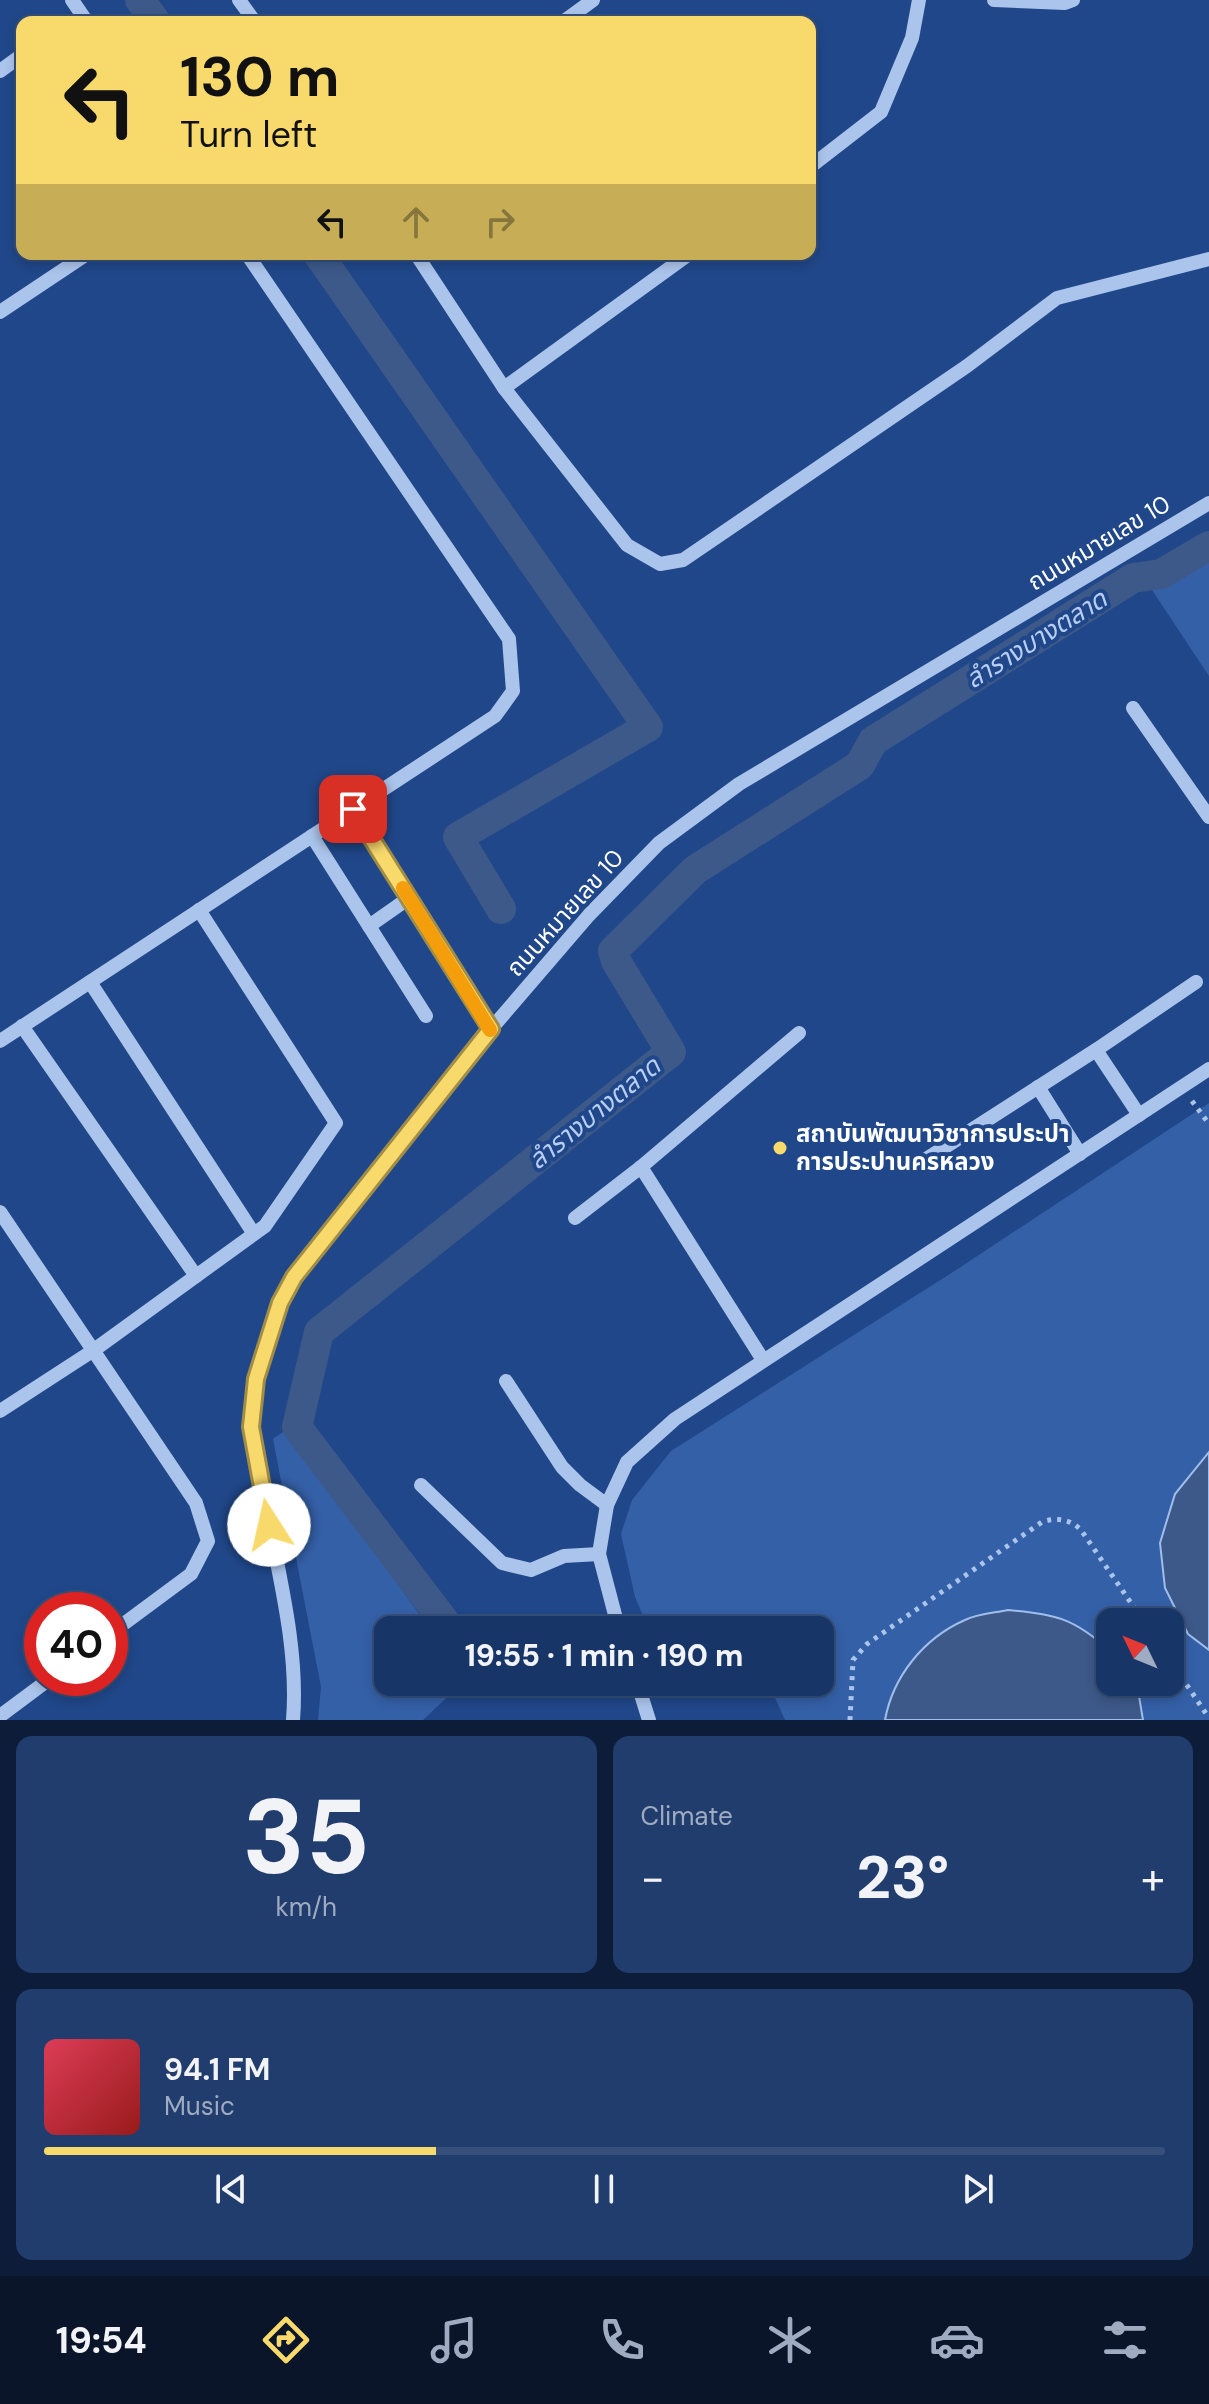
<!DOCTYPE html>
<meta charset="utf-8">
<style>
:root{--surface:#183567;--page:#213d6d;--text:#f1f3f6;--muted:#9fabc0;--line:#36507b;--accent:#f8d96c}
body{margin:0;font-family:"DM Sans","Noto Sans Thai",sans-serif;background:var(--page);color:var(--text);height:100vh;display:flex;flex-direction:column;font-size:30px;white-space:nowrap}
*{box-sizing:border-box;margin:0}
p{font-size:26px;color:var(--muted)}
.icon{flex:none;width:44px;height:44px;fill:none;stroke:currentColor;stroke-width:2;stroke-linecap:round;stroke-linejoin:round}
.map{position:relative;height:1720px;overflow:hidden}
.panel{display:flex;flex-direction:column;gap:16px;padding:16px;background:#0d1d39;flex:1}
.panel>*{flex:none}
.hud{position:absolute;left:16px;top:16px;width:800px;height:244px;border-radius:16px;box-shadow:0 4px 12px #0003,0 0 0 2px var(--line);background:#f8d96c;color:#111;overflow:hidden}
.needle{width:52px;rotate:313deg}
.buttons{position:absolute;left:1096px;top:1608px;display:grid;gap:16px}
.buttons a{display:grid;place-items:center;width:88px;height:88px;border-radius:16px;background:var(--surface);box-shadow:0 4px 12px #0003,0 0 0 2px var(--line);font-size:40px}
.speed{position:absolute;left:24px;top:1592px;display:flex;gap:16px;font-size:40px;font-weight:700;text-align:center}
.speed>*{display:grid;place-content:center;width:104px;height:104px;border-radius:50%;background:var(--surface);box-shadow:0 4px 12px #0003,0 0 0 2px var(--line);line-height:1}
.speed .limit{border:12px solid #d22;background:#fff;color:#111}
.pin{position:absolute;display:grid;place-items:center;width:68px;height:68px;color:#fff;margin:-34px;border-radius:16px;box-shadow:0 4px 12px #0006}
.me{position:absolute;width:88px;margin:-44px;rotate:350deg;stroke-linejoin:round;filter:drop-shadow(0 0 6px #0008)}
.turn{display:flex;align-items:center;gap:28px;height:168px;padding:0 32px;font-size:36px}
.turn .icon{width:104px;height:104px;stroke-width:2.5}
.turn b{display:block;font-size:56px;line-height:68px}
.lanes{display:flex;align-items:center;height:76px;padding:0 32px;background:#0003;justify-content:center;gap:40px;direction:ltr}
.lanes .off{opacity:.35}
.big{font-size:60px;font-weight:800;line-height:1.1}
.panel .card{flex:1;display:flex;flex-direction:column;justify-content:center;gap:12px;min-width:0;padding:0 28px;border-radius:16px;background:var(--page)}
.panel .dial{align-items:center;gap:0}
.dial b{font-size:104px;line-height:1}
.song{display:flex;align-items:center;gap:24px}
.cover{width:96px;height:96px;border-radius:12px;background:linear-gradient(135deg,hsl(350 70% 55%),hsl(0 70% 35%))}
.played{height:8px;border-radius:4px;background:linear-gradient(90deg,var(--accent) 35%,var(--line) 35%)}
.keys{display:flex;justify-content:space-around;direction:ltr}
.heat{display:flex;justify-content:space-between;align-items:center;font-size:44px;direction:ltr}
.panel .tiles{flex:1;display:grid;gap:16px;grid-template-columns:1fr 1fr}
.card:last-child{grid-column:span 2}
.trip{position:absolute;left:374px;top:1616px;width:460px;height:80px;border-radius:16px;background:var(--surface);box-shadow:0 4px 12px #0003,0 0 0 2px var(--line);font-weight:800;line-height:80px;text-align:center}
.menu{display:flex;height:128px;justify-content:space-around;align-items:center;background:#0a1529;color:var(--muted)}
.menu .icon{width:56px;height:56px}
.menu .active{color:var(--accent)}
.menu b{font-size:36px;color:var(--text)}
.map>svg:first-child{display:block}
.green{fill:#3460a7;fill-rule:evenodd}
.water{fill:#3d5989;stroke:#9fbeec;stroke-width:2}
.lines{fill:none;stroke-linecap:round;stroke-linejoin:round}
.canal{stroke:#3d5989;stroke-width:30}
.path{stroke:#abc4eb;stroke-width:5;stroke-dasharray:4 6;stroke-linecap:butt}
.minor{stroke:#abc4eb;stroke-width:14}
.route-casing{stroke:#a18d46;stroke-width:20}
.route{stroke:#f8d96c;stroke-width:14}
.slow{stroke:#f59e0b;stroke-width:14}
.poi-dot{fill:#f8d96c;stroke:#204789;stroke-width:3}
.labels{text-anchor:middle;stroke-width:8;stroke-linejoin:round;paint-order:stroke}
.street-label{font-size:24px;fill:#fff;stroke:#204789}
.poi-label{font-size:24px;font-weight:bold;fill:#fff;stroke:#204789;text-anchor:start}
.water-label{font-size:26px;font-style:italic;fill:#b7cef2;stroke:#204789}
</style>
<div class="map">
<svg width="1209" height="1720" viewBox="0 0 1209 1720">
<rect width="100%" height="100%" fill="#204789"/>
<!-- green -->
<g class="green">
<path d="M 1209,558 L 1209,676 L 1152,590 Z"/>
<path d="M 1209,1103 L 1209,1720 L 785,1720 L 768,1682 L 820,1682 L 820,1630 L 649,1630 L 635,1597 L 621,1534 L 632,1500 L 671,1451 L 953,1272 ZM 1110,1622 L 1170,1622 L 1170,1682 L 1110,1682 Z"/>
<path d="M 286,1430 L 431,1630 L 388,1630 L 388,1682 L 463,1682 L 423,1720 L 318,1720 L 321,1687 L 273,1439 Z"/>
</g>
<!-- water -->
<g class="water">
<path d="M 1209,1452 L 1209,1650 L 1188,1634 L 1165,1588 L 1160,1543 L 1175,1494 Z"/>
<path d="M 1008,1610 C 1055,1614 1074,1618 1110,1651 L 1110,1682 L 1131,1682 L 1139,1696 L 1143,1720 L 885,1720 C 893,1676 924,1638 965,1620 C 977,1614 994,1613 1008,1610 Z"/>
</g>
<g class="lines">
<!-- canal -->
<g class="canal">
<path d="M 140,0 L 156,22"/>
<path d="M 318,254 L 648,727 L 458,837 L 501,909"/>
<path d="M 451,1630 L 297,1427 L 319,1332 L 671,1052 L 616,961 L 613,951 L 695,870 L 860,765 L 873,741 L 1133,578 L 1161,574 L 1209,546"/>
</g>
<!-- path -->
<g class="path">
<path d="M 1192,1101 L 1209,1124"/>
<path d="M 1170,1660 L 1209,1718"/>
<path d="M 850,1720 L 853,1660 L 867,1644 L 1042,1522 C 1057,1517 1070,1519 1081,1530 L 1144,1622"/>
</g>
<!-- minor -->
<g class="minor">
<path d="M 72,0 L 87,22"/>
<path d="M 239,0 L 255,22"/>
<path d="M 994,0 L 1065,3 L 1073,0"/>
<path d="M 563,22 L 593,0"/>
<path d="M 0,71 L 22,55"/>
<path d="M 810,167 L 881,112 L 912,38 L 919,0"/>
<path d="M 416,254 L 504,388 L 627,545 L 660,564 L 683,560 L 967,366 L 1057,298 L 1209,259"/>
<path d="M 0,312 L 87,254"/>
<path d="M 504,388 L 689,254"/>
<path d="M 1133,708 L 1209,817"/>
<path d="M 353,809 L 491,1029"/>
<path d="M 312,836 L 426,1016"/>
<path d="M 369,926 L 409,898"/>
<path d="M 90,982 L 254,1234"/>
<path d="M 22,1026 L 196,1276"/>
<path d="M 0,1041 L 495,716 L 513,691 L 509,639 L 247,254"/>
<path d="M 1096,1050 L 1139,1115"/>
<path d="M 1038,1087 L 1080,1154"/>
<path d="M 917,1165 L 1096,1050 L 1196,982"/>
<path d="M 641,1167 L 763,1360"/>
<path d="M 0,1212 L 196,1503 L 208,1541 L 191,1574 L 110,1634"/>
<path d="M 575,1218 L 641,1167 L 799,1033"/>
<path d="M 506,1381 L 562,1467 L 580,1485 L 607,1505"/>
<path d="M 0,1411 L 94,1350 L 265,1226 L 336,1123 L 199,910"/>
<path d="M 421,1485 L 502,1563 L 531,1570 L 564,1556 L 599,1554"/>
<path d="M 619,1630 L 599,1554 L 607,1505 L 627,1462 L 675,1419 L 1209,1069"/>
<path d="M 637,1682 L 649,1720"/>
<path d="M 0,1716 L 51,1678"/>
<path d="M 293,1720 C 299,1647 277,1568 264,1496 C 260,1473 251,1446 252,1423 C 254,1371 270,1322 294,1277 L 491,1029 L 589,915 L 659,843 L 739,784 L 1209,503"/>
</g>
</g>
<g class="lines">
<defs>
<path id="route" d="M 269,1525 L 251,1427 L 256,1379 L 280,1303 L 294,1277 L 491,1029 L 353,809"/>
</defs>
<!-- route casing -->
<use href="#route" class="route-casing"/>
<!-- route -->
<use href="#route" class="route"/>
<!-- slow -->
<path class="slow" d="M 403,888 L 490,1030"/>
</g>
<!-- markers -->
<circle class="poi-dot" cx="780" cy="1148" r="8"/>
<g class="labels">
<!-- street labels -->
<g class="street-label">
<text transform="translate(1099 543) rotate(-31)" y="8">ถนนหมายเลข 10</text>
<text transform="translate(565 913) rotate(-48)" y="8">ถนนหมายเลข 10</text>
</g>
<!-- poi labels -->
<g class="poi-label">
<text x="796" y="1142">สถาบันพัฒนาวิชาการประปา<tspan x="796" dy="28">การประปานครหลวง</tspan></text>
</g>
<!-- water labels -->
<g class="water-label">
<text transform="translate(1036 639) rotate(-32)" y="9">ลำรางบางตลาด</text>
<text transform="translate(594 1113) rotate(-39)" y="9">ลำรางบางตลาด</text>
</g>
</g>
</svg>
<div class="buttons">
<a><svg class="needle" viewBox="-14 -14 28 28"><path d="M0-13l5 13h-10z" fill="#e53935"/><path d="M0 13l5-13h-10z" fill="#9fabc0"/></svg></a>
</div>
<div class="speed"><div class="limit">40</div></div>
<div class="pin" style="left:353px;top:809px;background:#d93025"><svg class="icon" aria-label="arrive" viewBox="0 0 24 24"><path d="M6 21V4h12l-3 4 3 4H6"/></svg></div>
<svg class="me" style="left:269px;top:1525px" viewBox="-20 -20 40 40"><circle r="19" fill="#fff"/><path d="M0-13L10 11 0 6-10 11z" fill="#f8d96c"/></svg>
<div class="trip">19:55 · 1 min · 190 m</div>
<div class="hud">
<div class="turn"><svg class="icon" aria-label="left" viewBox="0 0 24 24"><path d="M17 20v-9H6M10 6l-5 5 5 5"/></svg><div><b>130 m</b>Turn left</div></div>
<div class="lanes"><svg class="icon" aria-label="left" viewBox="0 0 24 24"><path d="M17 20v-9H6M10 6l-5 5 5 5"/></svg><svg class="icon off" aria-label="ahead" viewBox="0 0 24 24"><path d="M12 20V5M6 11l6-6 6 6"/></svg><svg class="icon off" aria-label="right" viewBox="0 0 24 24"><path d="M7 20v-9h11M14 6l5 5-5 5"/></svg></div>
</div>
</div>
<section class="panel">
<div class="tiles">
<div class="card dial"><b>35</b><p>km/h</p></div>
<div class="card"><p>Climate</p>
<div class="heat"><a>−</a><b class="big">23°</b><a>+</a></div>
</div>
<div class="card">
<div class="song"><i class="cover"></i><div><b>94.1 FM</b><p>Music</p></div></div>
<div class="played"></div>
<div class="keys"><svg class="icon" aria-label="previous" viewBox="0 0 24 24"><path d="M18 5L8 12l10 7zM5 5v14"/></svg><svg class="icon" aria-label="pause" viewBox="0 0 24 24"><path d="M8 5v14M16 5v14"/></svg><svg class="icon" aria-label="next" viewBox="0 0 24 24"><path d="M6 5l10 7-10 7zM19 5v14"/></svg></div>
</div>
</div>
</section>
<nav class="menu">
<b>19:54</b>
<svg class="icon active" aria-label="directions" viewBox="0 0 24 24"><path d="M12 3l9 9-9 9-9-9zM9 14v-3h6M13 9l2 2-2 2"/></svg>
<svg class="icon" aria-label="music" viewBox="0 0 24 24"><path d="M9 18V5l10-2v13"/><circle cx="6" cy="18" r="3"/><circle cx="16" cy="16" r="3"/></svg>
<svg class="icon" aria-label="phone" viewBox="0 0 24 24"><path d="M5 4h4l2 5-3 2q2 4 5 5l2-3 5 2v4C11 20 4 13 5 4z"/></svg>
<svg class="icon" aria-label="climate" viewBox="0 0 24 24"><path d="M12 3v18M4 7l16 10M4 17L20 7"/></svg>
<svg class="icon" aria-label="car" viewBox="0 0 24 24"><path d="M5 17H2v-5l4-1 3-4h7l3 4 3 1v5h-3M9 17h6M6 11h13"/><circle cx="7" cy="17" r="2"/><circle cx="17" cy="17" r="2"/></svg>
<svg class="icon" aria-label="filters" viewBox="0 0 24 24"><path d="M4 7h16M4 17h16"/><circle cx="9" cy="7" r="2"/><circle cx="15" cy="17" r="2"/></svg>
</nav>
